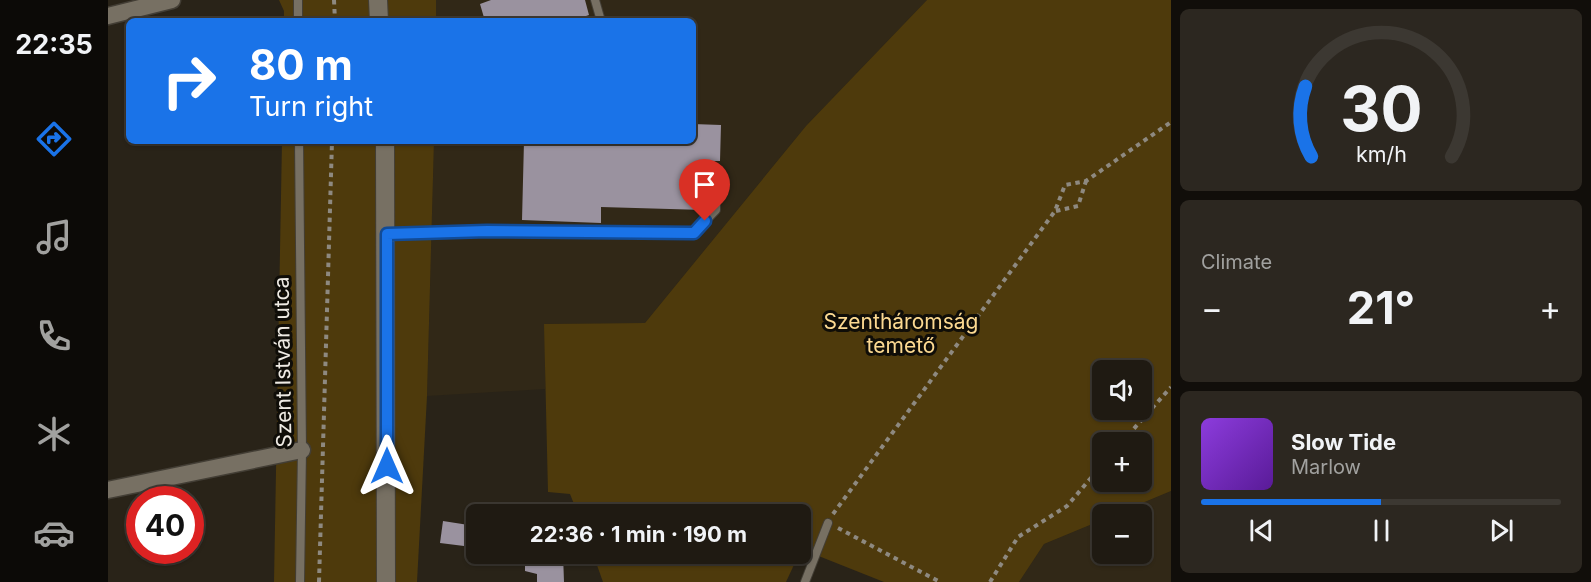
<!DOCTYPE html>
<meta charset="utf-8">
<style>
:root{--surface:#1f1a12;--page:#2c2720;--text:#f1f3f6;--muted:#a1a19f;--line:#3c3832;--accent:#1a73e8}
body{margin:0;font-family:Inter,sans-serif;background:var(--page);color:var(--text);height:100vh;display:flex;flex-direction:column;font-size:22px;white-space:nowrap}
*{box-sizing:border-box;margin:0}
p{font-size:20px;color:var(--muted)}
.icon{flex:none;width:33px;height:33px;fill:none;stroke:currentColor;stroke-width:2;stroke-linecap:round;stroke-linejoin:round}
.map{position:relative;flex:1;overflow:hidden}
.panel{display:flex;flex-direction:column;gap:9px;padding:9px;background:#110e0a;width:420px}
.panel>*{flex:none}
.top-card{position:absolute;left:18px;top:18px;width:570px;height:126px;border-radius:9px;box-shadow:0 2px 4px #0004,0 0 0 2px var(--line);background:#1a73e8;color:#fff;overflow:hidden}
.buttons{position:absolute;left:984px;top:360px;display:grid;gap:12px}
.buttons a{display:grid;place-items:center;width:60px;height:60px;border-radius:9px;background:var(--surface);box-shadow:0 2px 4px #0004,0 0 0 2px var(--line);font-size:30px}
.speed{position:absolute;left:18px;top:486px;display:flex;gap:12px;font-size:30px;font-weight:700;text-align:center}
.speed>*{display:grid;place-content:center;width:78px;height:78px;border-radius:50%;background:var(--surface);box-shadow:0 2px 4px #0004,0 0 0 2px var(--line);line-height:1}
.speed .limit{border:9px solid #d22;background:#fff;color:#111}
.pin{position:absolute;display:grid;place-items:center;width:51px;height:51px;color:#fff;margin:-62px -26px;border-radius:50% 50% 50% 0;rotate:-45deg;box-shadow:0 0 6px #0007}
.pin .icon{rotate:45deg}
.me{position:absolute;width:66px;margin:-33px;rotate:0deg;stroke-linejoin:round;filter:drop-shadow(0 0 4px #0008)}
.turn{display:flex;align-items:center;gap:21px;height:126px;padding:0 24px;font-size:27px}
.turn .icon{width:78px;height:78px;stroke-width:2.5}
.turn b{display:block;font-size:42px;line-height:51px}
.big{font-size:45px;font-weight:700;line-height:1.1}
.panel .tile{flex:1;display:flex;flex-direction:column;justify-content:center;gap:9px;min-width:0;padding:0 21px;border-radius:9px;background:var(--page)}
.panel .dial{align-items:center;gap:0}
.dial svg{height:156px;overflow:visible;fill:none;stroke:var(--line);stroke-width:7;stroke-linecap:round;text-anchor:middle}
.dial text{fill:var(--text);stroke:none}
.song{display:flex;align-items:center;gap:18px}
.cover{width:72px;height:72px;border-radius:9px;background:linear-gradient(135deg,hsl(270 70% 55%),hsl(270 70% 35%))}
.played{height:6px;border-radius:3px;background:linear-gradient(90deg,var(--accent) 50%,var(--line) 50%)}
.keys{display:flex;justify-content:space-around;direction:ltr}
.heat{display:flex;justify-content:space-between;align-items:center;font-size:33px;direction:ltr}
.trip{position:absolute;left:358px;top:504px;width:345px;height:60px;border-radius:9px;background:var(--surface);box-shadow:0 2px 4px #0004,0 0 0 2px var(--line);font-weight:700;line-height:60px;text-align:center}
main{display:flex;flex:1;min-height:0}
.menu{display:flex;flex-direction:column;width:108px;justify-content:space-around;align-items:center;background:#0c0a07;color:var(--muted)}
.menu .icon{width:42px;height:42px}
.menu .active{color:var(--accent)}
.menu b{font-size:27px;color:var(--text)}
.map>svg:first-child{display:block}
.built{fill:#312817}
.green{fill:#4e3a0c;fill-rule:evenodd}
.building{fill:#9a929f}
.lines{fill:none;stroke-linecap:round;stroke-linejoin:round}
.lane-casing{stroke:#433e35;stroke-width:10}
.street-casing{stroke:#433e35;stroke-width:19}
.secondary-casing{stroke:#433e35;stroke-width:20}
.path{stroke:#8e8980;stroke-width:4;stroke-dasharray:4.5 4.5;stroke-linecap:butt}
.lane{stroke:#777063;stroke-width:8}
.street{stroke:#777063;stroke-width:16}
.secondary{stroke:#777063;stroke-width:18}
.route-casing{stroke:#114b97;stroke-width:15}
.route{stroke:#1a73e8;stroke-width:10}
.labels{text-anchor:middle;stroke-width:6;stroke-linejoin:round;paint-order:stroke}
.park-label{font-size:21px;fill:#fcd991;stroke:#0f0d08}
.street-label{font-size:21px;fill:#efebe4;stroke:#0f0d08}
</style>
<main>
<nav class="menu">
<b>22:35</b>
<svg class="icon active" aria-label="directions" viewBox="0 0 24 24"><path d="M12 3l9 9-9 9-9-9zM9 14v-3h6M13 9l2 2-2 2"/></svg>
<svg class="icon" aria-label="music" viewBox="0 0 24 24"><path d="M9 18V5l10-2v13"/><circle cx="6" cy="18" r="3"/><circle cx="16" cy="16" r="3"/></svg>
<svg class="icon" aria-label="phone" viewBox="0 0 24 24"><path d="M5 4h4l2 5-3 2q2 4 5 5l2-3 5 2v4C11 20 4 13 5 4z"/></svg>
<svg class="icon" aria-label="climate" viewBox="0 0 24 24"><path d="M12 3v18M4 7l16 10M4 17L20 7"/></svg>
<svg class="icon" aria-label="car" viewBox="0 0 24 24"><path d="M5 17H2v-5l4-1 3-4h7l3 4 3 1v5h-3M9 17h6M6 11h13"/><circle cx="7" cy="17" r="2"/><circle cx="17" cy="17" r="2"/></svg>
</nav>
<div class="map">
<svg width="1063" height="582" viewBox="0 0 1063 582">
<rect width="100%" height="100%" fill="#292318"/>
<!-- built -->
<g class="built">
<path d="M 328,0 L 819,0 L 698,126 L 537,323 L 437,324 L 437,389 L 319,396 L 326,141 L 585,141 L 585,21 L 328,21 Z"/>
<path d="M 1063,491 L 1063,582 L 911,582 L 936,544 L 994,520 L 994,554 L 1034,554 L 1034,514 L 1008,514 Z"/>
</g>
<!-- green -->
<g class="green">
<path d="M 171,0 L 328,0 L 328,21 L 176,21 L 176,11 Z"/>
<path d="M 819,0 L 1063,0 L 1063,491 L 1008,514 L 994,514 L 994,520 L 936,544 L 911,582 L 776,582 L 693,549 L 693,514 L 470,514 L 462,494 L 440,492 L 436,324 L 537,323 L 698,126 ZM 994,370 L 1034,370 L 1034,410 L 994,410 ZM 994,442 L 1034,442 L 1034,482 L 994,482 Z"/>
<path d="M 174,141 L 326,141 L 319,396 L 309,582 L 166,582 Z"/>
<path d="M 485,554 L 691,554 L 678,582 L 495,582 Z"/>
</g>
<!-- building -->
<g class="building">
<path d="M 383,0 L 477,0 L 481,15 L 472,18 L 473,21 L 377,21 L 372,4 Z"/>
<path d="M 585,124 L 613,125 L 612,161 L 598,161 L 596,210 L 493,207 L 493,223 L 414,220 L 416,141 L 585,141 Z"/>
<path d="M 335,521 L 367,526 L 364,547 L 332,543 Z"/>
<path d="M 417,554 L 455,554 L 456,582 L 429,582 L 429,574 L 417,571 Z"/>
</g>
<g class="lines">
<defs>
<g id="lane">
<path d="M 190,0 L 190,21"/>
<path d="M 487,0 L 493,21"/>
<path d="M 191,141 L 194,450 L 192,582"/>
<path d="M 279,234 L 379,231 L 586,233 L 608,210 L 608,168"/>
<path d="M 697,582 L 720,523"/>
</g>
<g id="street">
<path d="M 0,16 L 64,0"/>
<path d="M 0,490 L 194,450"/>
</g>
<g id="secondary">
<path d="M 270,0 L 271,21"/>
<path d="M 277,141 L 278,582"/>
</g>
</defs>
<!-- lane casing -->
<use href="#lane" class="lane-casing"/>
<!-- street casing -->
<use href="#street" class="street-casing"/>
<!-- secondary casing -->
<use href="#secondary" class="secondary-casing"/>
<!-- path -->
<g class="path">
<path d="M 226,0 L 227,21"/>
<path d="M 948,211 L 970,206 L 978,181"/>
<path d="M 1014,442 L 1063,387"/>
<path d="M 725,514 L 947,211 L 957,185 L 978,181 L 1063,122"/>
<path d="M 730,528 L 832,582"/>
<path d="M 211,582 L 224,141"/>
<path d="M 882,582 L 910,537 L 959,506 L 994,465"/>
</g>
<!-- lane -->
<use href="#lane" class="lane"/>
<!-- street -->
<use href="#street" class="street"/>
<!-- secondary -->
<use href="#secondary" class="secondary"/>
</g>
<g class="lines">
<defs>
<path id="route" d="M 279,466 L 279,234 L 379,231 L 586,233 L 597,221"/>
</defs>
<!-- route casing -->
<use href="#route" class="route-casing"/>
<!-- route -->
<use href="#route" class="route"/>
</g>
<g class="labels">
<!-- park labels -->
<g class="park-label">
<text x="793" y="329">Szentháromság<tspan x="793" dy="24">temető</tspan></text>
</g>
<!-- street labels -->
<g class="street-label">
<text transform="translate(175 362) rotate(-91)" y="7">Szent István utca</text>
</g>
</g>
</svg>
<div class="buttons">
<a><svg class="icon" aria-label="sound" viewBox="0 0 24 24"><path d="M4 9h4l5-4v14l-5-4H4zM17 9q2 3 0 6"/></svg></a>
<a>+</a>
<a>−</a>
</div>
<div class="speed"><div class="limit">40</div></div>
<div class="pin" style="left:597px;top:221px;background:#d93025"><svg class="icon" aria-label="arrive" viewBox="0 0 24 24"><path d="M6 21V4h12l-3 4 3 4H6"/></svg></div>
<svg class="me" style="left:279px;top:466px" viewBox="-20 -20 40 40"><path d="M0-17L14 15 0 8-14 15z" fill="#1a73e8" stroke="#fff" stroke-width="4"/></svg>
<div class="trip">22:36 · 1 min · 190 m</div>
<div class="top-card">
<div class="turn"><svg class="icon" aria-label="right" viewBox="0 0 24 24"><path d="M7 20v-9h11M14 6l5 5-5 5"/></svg><div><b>80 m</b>Turn right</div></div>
</div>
</div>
<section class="panel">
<div class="tile dial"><svg viewBox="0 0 100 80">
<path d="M14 69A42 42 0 1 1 86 69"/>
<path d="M14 69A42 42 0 0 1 11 33" stroke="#1a73e8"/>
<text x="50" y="56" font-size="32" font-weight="700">30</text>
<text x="50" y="72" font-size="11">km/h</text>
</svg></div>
<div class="tile"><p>Climate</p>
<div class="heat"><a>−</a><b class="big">21°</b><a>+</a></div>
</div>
<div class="tile">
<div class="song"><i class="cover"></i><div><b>Slow Tide</b><p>Marlow</p></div></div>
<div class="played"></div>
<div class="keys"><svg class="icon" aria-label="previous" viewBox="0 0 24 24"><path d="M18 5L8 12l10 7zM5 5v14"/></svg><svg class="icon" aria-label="pause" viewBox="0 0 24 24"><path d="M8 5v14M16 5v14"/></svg><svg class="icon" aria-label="next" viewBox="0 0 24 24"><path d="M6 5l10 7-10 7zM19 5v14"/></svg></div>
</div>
</section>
</main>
